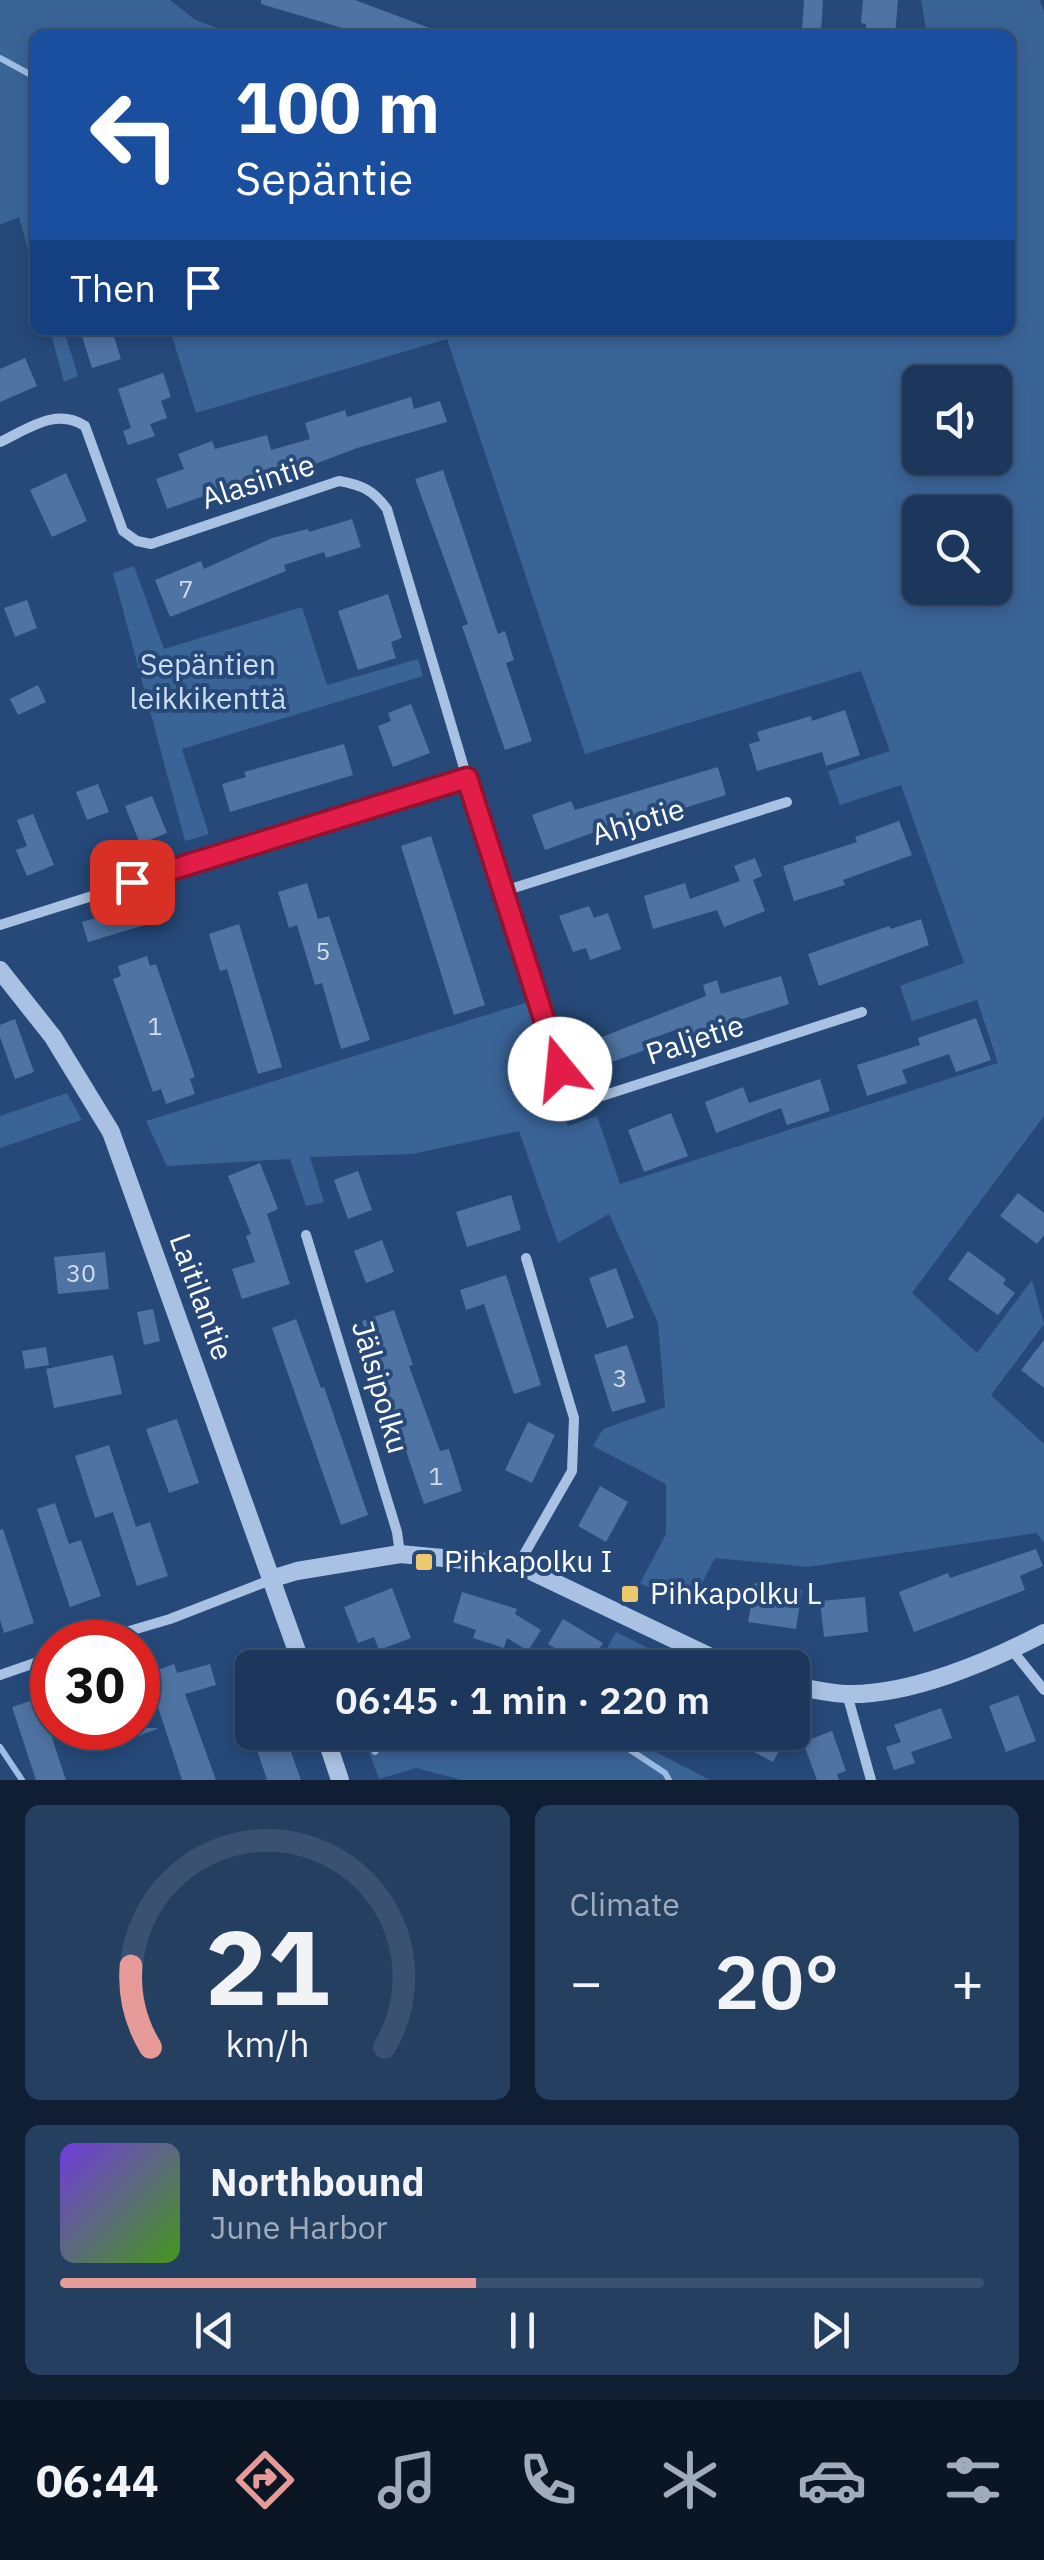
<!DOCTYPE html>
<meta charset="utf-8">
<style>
:root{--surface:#1c375b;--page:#253f61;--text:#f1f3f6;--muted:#a0acbb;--line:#3a5171;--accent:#e69b98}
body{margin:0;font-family:"IBM Plex Sans",sans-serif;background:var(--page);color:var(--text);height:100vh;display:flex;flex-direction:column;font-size:38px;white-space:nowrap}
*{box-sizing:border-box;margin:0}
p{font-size:32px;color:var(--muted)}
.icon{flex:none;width:55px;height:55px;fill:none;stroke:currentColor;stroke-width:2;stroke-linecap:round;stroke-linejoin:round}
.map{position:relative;height:1780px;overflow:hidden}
.panel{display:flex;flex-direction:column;gap:25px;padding:25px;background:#0f1e32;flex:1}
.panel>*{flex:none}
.top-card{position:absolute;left:30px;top:30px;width:985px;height:305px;border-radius:15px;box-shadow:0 5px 15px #0003,0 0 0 2px var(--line);background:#1a4fa0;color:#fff;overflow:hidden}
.controls{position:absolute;left:902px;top:365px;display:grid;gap:20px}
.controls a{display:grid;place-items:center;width:110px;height:110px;border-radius:15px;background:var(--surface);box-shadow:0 5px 15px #0003,0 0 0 2px var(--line);font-size:50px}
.speed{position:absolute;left:30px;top:1620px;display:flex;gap:20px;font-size:50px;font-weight:700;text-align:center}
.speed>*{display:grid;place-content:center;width:130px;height:130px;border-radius:50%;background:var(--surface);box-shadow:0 5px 15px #0003,0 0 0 2px var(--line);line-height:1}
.speed .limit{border:15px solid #d22;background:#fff;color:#111}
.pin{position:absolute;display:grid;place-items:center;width:85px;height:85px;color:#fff;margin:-42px;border-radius:20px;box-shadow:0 5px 15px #0006}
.me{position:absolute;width:110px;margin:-55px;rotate:343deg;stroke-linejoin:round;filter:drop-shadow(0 0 8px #0008)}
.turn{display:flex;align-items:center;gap:35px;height:210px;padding:0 40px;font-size:45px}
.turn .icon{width:130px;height:130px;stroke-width:2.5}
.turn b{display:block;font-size:70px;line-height:85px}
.then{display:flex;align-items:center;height:95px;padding:0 40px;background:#0003;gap:20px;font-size:38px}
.big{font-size:75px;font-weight:600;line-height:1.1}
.panel .tile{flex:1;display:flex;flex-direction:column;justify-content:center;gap:15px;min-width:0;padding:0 35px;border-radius:15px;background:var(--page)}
.panel .dial{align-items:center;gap:0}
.dial svg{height:260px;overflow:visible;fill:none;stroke:var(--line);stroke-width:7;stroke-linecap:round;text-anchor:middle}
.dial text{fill:var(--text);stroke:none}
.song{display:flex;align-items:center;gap:30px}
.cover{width:120px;height:120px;border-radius:15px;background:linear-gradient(135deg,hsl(260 70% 55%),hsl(100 70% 35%))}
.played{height:10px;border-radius:5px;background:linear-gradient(90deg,var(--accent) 45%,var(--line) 45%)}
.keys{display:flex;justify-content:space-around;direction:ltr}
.heat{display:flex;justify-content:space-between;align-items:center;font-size:55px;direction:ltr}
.panel .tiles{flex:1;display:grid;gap:25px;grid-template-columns:1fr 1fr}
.tile:last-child{grid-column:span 2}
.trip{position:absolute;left:235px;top:1650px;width:575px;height:100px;border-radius:15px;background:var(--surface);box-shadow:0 5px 15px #0003,0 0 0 2px var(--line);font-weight:600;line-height:100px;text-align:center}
.tab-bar{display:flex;height:160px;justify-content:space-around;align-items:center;background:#0b1624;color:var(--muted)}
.tab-bar .icon{width:70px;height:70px}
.tab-bar .active{color:var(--accent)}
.tab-bar b{font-size:45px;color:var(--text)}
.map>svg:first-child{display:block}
.green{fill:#3a6396;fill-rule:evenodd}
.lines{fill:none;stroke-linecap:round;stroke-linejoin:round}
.stream{stroke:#9dbde4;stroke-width:6}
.building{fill:#4f73a2}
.minor{stroke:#a9c2e3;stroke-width:10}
.tertiary{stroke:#a9c2e3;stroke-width:18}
.route-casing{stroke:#92132f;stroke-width:25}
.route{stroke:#e11d48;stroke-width:18}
.poi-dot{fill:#ecc96e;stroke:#264979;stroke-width:4}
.labels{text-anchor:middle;stroke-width:8;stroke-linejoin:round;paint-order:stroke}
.number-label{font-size:25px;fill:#d3dce8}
.street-label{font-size:30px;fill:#fff;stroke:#264979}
.park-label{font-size:30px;fill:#cbddf3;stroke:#264979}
.poi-label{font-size:30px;fill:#fff;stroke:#264979;text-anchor:start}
</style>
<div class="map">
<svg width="1044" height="1780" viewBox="0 0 1044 1780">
<rect width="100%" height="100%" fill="#264979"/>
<!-- green -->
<g class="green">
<path d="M 0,0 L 170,0 L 194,19 L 234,35 L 35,35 L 35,275 L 19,217 L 0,225 Z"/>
<path d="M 921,0 L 1039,0 L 1044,11 L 1044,1116 L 912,1293 L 977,1353 L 1032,1280 L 1044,1324 L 991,1395 L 1044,1444 L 1044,1542 L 1036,1533 L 808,1567 L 715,1558 L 689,1608 L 640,1583 L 666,1534 L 666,1484 L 593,1446 L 603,1429 L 665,1407 L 658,1323 L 609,1214 L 558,1243 L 519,1131 L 413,1154 L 310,1157 L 324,1202 L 306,1206 L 290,1159 L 167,1166 L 146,1121 L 528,1002 L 568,1126 L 597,1116 L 620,1184 L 998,1063 L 977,1000 L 912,1021 L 900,986 L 964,963 L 901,785 L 840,805 L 828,771 L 890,751 L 861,671 L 585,754 L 447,339 L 196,413 L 170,330 L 1010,330 L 1010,35 L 927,35 ZM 920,382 L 995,382 L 995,458 L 920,458 ZM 995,512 L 995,588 L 920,588 L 920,512 Z"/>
<path d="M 50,330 L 64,330 L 78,376 L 64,382 Z"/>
<path d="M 134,566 L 164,649 L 302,607 L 327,685 L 418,659 L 423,676 L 182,749 L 209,834 L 185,841 L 113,573 Z"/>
<path d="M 67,1093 L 82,1120 L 0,1148 L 0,1116 Z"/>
<path d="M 616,1632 L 666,1657 L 660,1667 L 597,1667 Z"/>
<path d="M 362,1733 L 626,1733 L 625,1736 L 710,1780 L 462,1780 L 416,1768 L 379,1779 Z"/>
</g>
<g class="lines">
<!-- stream -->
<g class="stream">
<path d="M 0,58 L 35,77"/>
<path d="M 603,1732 L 665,1773 L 669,1780"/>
<path d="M 0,1747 L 22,1780"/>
<path d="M 375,1752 L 391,1732"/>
</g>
</g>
<!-- building -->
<g class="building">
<path d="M 261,0 L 355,0 L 448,35 L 348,35 L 349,30 L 261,4 Z"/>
<path d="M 804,0 L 823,0 L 821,32 L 802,30 Z"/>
<path d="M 863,0 L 898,0 L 895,35 L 865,35 L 866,24 L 861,23 Z"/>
<path d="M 80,330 L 112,330 L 121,359 L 92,368 Z"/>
<path d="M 25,358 L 37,386 L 0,402 L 0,369 Z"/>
<path d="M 163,373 L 171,397 L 161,401 L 167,418 L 150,424 L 155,436 L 128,445 L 123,431 L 131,428 L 118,389 Z"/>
<path d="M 411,397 L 414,409 L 440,401 L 447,422 L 357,448 L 294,472 L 238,484 L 167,509 L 156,479 L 184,469 L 178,454 L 212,441 L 215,449 L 267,435 L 271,450 L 310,439 L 305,423 L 345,410 L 347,417 Z"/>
<path d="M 443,470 L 498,634 L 505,631 L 514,660 L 506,663 L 532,741 L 505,750 L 462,626 L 468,624 L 415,479 Z"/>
<path d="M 66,473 L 87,521 L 52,537 L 30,490 Z"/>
<path d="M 352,519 L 361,547 L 326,558 L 324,552 L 284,565 L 286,571 L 170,617 L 155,580 L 201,561 L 204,569 L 272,538 L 308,529 L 309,532 Z"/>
<path d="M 388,594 L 402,638 L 391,642 L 396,658 L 358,670 L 338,611 Z"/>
<path d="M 27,600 L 37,628 L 15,637 L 4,608 Z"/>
<path d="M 38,685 L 46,702 L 18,715 L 10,699 Z"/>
<path d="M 411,704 L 430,753 L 393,767 L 378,726 L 391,721 L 388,713 Z"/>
<path d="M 845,710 L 860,755 L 826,766 L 822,752 L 757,771 L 749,744 L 760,741 L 757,732 L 811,716 L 812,721 Z"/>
<path d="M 344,744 L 353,775 L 230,812 L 222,784 L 246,777 L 244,772 Z"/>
<path d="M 718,767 L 726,795 L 607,832 L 606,828 L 545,850 L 532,815 L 571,801 L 575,810 Z"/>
<path d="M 98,784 L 109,812 L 87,820 L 76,792 Z"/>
<path d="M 152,796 L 167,833 L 140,844 L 125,806 Z"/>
<path d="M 33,814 L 54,865 L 27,876 L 16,850 L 27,846 L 17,820 Z"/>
<path d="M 899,821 L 912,855 L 843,880 L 845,885 L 794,901 L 783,866 L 857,842 L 855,837 Z"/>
<path d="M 431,836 L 485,1005 L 454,1015 L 401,846 Z"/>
<path d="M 755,858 L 762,876 L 753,880 L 765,911 L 724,927 L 717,910 L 653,929 L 644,896 L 685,883 L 690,899 L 740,881 L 734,866 Z"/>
<path d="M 307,883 L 318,919 L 329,916 L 370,1040 L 341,1049 L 322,983 L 315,985 L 297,925 L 289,928 L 278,892 Z"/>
<path d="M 146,903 L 152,923 L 88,942 L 82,922 Z"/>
<path d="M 589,906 L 594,918 L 608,913 L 621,949 L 590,960 L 586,948 L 573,952 L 559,916 Z"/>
<path d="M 921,919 L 929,945 L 819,986 L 808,954 L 889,926 L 891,929 Z"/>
<path d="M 239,924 L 282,1067 L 258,1074 L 227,969 L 220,971 L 209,934 Z"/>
<path d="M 147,956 L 150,966 L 156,964 L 195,1077 L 190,1079 L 195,1094 L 166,1104 L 161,1089 L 153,1092 L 113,979 L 121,976 L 118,966 Z"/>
<path d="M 781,976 L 789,1004 L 681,1039 L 678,1029 L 642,1042 L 645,1050 L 612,1062 L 602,1037 L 706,996 L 703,985 L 717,980 L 721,994 Z"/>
<path d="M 976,1018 L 991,1060 L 956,1072 L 949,1054 L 902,1070 L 907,1083 L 867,1096 L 857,1065 L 920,1045 L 918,1038 Z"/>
<path d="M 15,1019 L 34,1072 L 15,1079 L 0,1037 L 0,1025 Z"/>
<path d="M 820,1079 L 830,1111 L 787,1125 L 781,1108 L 716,1133 L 705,1102 L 743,1087 L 749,1103 Z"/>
<path d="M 671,1113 L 688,1156 L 644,1172 L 628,1130 Z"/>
<path d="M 260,1163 L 278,1209 L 267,1214 L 290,1284 L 242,1299 L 232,1269 L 255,1262 L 246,1236 L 251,1234 L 228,1176 Z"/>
<path d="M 358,1171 L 372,1210 L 348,1219 L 334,1180 Z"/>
<path d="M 1018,1193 L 1044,1213 L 1044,1235 L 1037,1244 L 1000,1216 Z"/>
<path d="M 511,1195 L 521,1230 L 467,1247 L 456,1212 Z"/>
<path d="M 382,1240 L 394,1272 L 366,1283 L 354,1251 Z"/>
<path d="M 968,1251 L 1006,1279 L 1003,1284 L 1015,1293 L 998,1315 L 948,1279 Z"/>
<path d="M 105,1252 L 109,1289 L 58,1294 L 54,1257 Z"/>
<path d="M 616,1268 L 634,1318 L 607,1328 L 589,1278 Z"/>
<path d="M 506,1275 L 541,1385 L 514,1394 L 484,1304 L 466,1310 L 460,1290 Z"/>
<path d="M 153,1309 L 160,1341 L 144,1345 L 137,1312 Z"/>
<path d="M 394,1310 L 413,1365 L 409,1366 L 440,1451 L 449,1449 L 462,1491 L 424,1504 L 362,1321 Z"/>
<path d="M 296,1319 L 321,1388 L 324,1387 L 368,1515 L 341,1525 L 272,1328 Z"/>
<path d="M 1044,1340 L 1044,1388 L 1021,1370 Z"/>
<path d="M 627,1345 L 646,1402 L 612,1412 L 594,1355 Z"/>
<path d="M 46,1347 L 49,1365 L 25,1369 L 22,1351 Z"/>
<path d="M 113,1355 L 122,1394 L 54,1408 L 46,1369 Z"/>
<path d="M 177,1419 L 199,1483 L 169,1493 L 146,1429 Z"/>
<path d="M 528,1422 L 555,1435 L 532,1483 L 505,1470 Z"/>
<path d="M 109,1445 L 136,1527 L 150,1522 L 168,1576 L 137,1586 L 113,1512 L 95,1518 L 75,1456 Z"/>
<path d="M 600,1486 L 628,1502 L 606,1542 L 578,1526 Z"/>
<path d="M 55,1503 L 69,1544 L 81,1540 L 101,1596 L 70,1607 L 37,1509 Z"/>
<path d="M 3,1529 L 34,1623 L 4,1633 L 0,1620 L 0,1530 Z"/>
<path d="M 1036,1549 L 1043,1566 L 1020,1576 L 1025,1590 L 914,1632 L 899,1592 L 948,1573 L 950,1578 Z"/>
<path d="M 755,1583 L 802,1590 L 796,1629 L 748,1622 Z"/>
<path d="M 392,1588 L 411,1638 L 379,1650 L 374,1637 L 358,1643 L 344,1607 Z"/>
<path d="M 462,1592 L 517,1609 L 515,1614 L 541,1630 L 528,1651 L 507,1638 L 504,1648 L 473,1638 L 476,1630 L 453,1622 Z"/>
<path d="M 865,1597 L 868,1632 L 824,1637 L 820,1601 Z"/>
<path d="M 563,1619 L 603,1643 L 588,1668 L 548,1644 Z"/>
<path d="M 174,1664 L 177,1673 L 210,1664 L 216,1685 L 185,1694 L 216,1780 L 182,1780 L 147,1674 Z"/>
<path d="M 1018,1695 L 1036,1741 L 1006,1752 L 989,1706 Z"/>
<path d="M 39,1698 L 66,1780 L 36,1780 L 12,1707 Z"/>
<path d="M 941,1708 L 952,1738 L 911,1752 L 915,1763 L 894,1770 L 886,1747 L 901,1742 L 894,1725 Z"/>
<path d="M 96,1728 L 157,1728 L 157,1729 L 105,1749 Z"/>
<path d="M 832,1731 L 846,1771 L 837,1774 L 839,1780 L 817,1780 L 803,1742 Z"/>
<path d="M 251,1732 L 284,1732 L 301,1780 L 267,1780 Z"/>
<path d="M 716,1732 L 789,1732 L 773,1762 Z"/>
</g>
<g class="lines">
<!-- minor -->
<g class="minor">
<path d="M 0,442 C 28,429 56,407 85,426 L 123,531 L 137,541 L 151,544 L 339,481 C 362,485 373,490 387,509 L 467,778 L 560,1069 C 571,1089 579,1098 602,1096 L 862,1012"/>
<path d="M 504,891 L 787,802"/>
<path d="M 0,925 L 467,778"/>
<path d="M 306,1235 L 397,1532 L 400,1554"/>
<path d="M 518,1565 L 572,1471 L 574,1418 L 526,1258"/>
<path d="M 92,1642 L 170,1619 L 273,1579"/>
<path d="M 1012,1650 L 1044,1690"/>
<path d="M 0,1675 L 52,1657"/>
<path d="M 847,1694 L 871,1780"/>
</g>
<!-- tertiary -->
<g class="tertiary">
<path d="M 0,970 L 53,1037 L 111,1132 L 303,1668"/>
<path d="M 274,1578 L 297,1571 L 400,1554 L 518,1565 L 734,1668"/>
<path d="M 792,1685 C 809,1689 828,1693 846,1694 C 908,1696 989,1662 1044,1633"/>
<path d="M 324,1732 L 340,1780"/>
</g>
</g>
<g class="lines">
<defs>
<path id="route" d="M 132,882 L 467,778 L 560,1069"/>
</defs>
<!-- route casing -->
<use href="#route" class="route-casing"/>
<!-- route -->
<use href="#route" class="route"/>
</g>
<!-- markers -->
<g class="poi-dot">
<rect x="414" y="1552" width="20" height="20" rx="5"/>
<rect x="620" y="1584" width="20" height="20" rx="5"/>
</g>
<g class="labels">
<!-- number labels -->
<g class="number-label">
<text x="186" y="598">7</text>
<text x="323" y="960">5</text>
<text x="155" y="1035">1</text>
<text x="81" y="1282">30</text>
<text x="620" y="1387">3</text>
<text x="436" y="1485">1</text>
</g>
<!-- street labels -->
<g class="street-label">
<text transform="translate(258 482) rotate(-18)" y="10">Alasintie</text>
<text transform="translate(638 822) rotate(-17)" y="10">Ahjotie</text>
<text transform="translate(695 1040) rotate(-18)" y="10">Paljetie</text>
<text transform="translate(201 1297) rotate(70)" y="10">Laitilantie</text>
<text transform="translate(380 1387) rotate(74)" y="10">Jälsipolku</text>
</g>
<!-- park labels -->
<g class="park-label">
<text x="208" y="675">Sepäntien<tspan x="208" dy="34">leikkikenttä</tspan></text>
</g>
<!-- poi labels -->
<g class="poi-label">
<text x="444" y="1572">Pihkapolku I</text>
<text x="650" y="1604">Pihkapolku L</text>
</g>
</g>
</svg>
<div class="controls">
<a><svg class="icon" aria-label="sound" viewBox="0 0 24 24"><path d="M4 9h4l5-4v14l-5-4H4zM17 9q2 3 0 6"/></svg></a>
<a><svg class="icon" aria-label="search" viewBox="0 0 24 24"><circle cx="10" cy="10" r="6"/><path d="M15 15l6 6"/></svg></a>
</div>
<div class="speed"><div class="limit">30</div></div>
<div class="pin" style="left:132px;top:882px;background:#d93025"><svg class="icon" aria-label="arrive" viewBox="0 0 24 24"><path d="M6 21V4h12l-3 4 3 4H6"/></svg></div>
<svg class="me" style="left:560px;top:1069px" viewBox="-20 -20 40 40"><circle r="19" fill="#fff"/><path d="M0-13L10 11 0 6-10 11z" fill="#e11d48"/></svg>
<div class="trip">06:45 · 1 min · 220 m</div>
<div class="top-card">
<div class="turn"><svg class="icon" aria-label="left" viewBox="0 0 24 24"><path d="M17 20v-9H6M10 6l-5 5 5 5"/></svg><div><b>100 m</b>Sepäntie</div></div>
<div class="then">Then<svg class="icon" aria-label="arrive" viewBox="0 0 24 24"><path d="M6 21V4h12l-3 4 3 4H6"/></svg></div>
</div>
</div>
<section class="panel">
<div class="tiles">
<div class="tile dial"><svg viewBox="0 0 100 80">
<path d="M14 69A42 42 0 1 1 86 69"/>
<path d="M14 69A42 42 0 0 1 8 44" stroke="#e69b98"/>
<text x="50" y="56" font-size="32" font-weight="700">21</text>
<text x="50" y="72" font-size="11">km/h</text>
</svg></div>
<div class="tile"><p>Climate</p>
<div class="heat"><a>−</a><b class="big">20°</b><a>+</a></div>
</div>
<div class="tile">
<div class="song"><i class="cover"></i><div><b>Northbound</b><p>June Harbor</p></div></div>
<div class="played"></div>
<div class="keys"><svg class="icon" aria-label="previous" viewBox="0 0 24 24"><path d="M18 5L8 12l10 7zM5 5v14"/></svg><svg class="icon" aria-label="pause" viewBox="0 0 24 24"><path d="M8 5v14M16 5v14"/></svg><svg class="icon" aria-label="next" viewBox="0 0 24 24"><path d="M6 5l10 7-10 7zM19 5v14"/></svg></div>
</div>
</div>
</section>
<nav class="tab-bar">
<b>06:44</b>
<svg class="icon active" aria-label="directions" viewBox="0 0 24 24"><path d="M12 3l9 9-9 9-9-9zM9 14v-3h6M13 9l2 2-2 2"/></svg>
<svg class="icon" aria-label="music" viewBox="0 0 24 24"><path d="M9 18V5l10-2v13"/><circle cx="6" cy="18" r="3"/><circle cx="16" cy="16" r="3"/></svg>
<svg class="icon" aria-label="phone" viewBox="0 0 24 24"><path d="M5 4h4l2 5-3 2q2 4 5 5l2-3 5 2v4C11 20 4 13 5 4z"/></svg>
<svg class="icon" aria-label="climate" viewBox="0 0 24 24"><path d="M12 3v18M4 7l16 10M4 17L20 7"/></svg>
<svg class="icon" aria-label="car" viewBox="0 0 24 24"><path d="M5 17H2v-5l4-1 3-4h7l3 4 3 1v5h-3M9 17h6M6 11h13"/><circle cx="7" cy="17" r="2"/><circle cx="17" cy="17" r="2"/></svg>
<svg class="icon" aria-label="filters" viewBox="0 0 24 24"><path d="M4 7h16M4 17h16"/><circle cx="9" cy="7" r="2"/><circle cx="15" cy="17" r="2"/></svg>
</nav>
